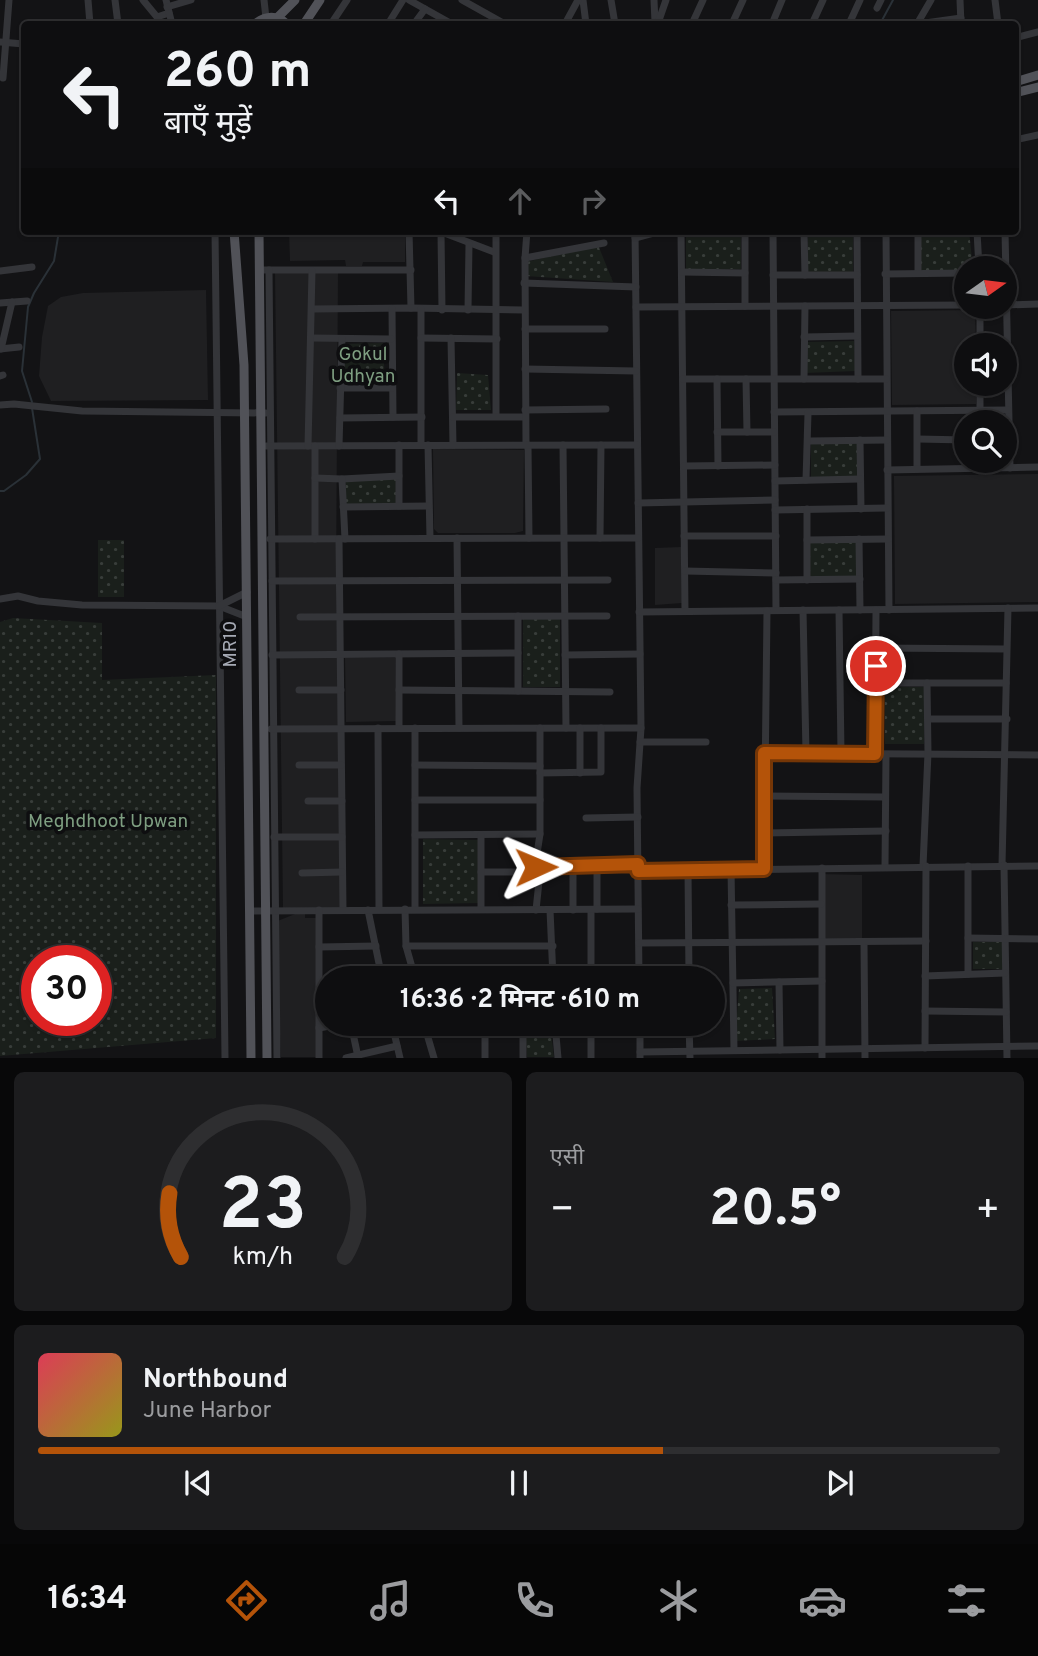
<!DOCTYPE html>
<html lang="hi">
<meta charset="utf-8">
<style>
:root{--surface:#0e0e10;--page:#1c1c1e;--text:#f1f3f6;--muted:#9b9c9f;--line:#2e2e30;--accent:#b45309}
body{margin:0;font-family:Overpass,"Noto Sans Devanagari",sans-serif;background:var(--page);color:var(--text);height:100vh;display:flex;flex-direction:column;font-size:26px;white-space:nowrap}
*{box-sizing:border-box;margin:0}
p{font-size:23px;color:var(--muted)}
.icon{flex:none;width:38px;height:38px;fill:none;stroke:currentColor;stroke-width:2;stroke-linecap:round;stroke-linejoin:round}
.map{position:relative;height:1058px;overflow:hidden}
.side{display:flex;flex-direction:column;gap:14px;padding:14px;background:#080809;flex:1}
.side>*{flex:none}
.top-card{position:absolute;left:21px;top:21px;width:998px;height:214px;border-radius:7px;box-shadow:0 2px 5px #0004,0 0 0 2px var(--line);background:#0e0e10;color:var(--text);overflow:hidden}
.needle{width:46px;rotate:76deg}
.buttons{position:absolute;left:954px;top:256px;display:grid;gap:14px}
.buttons a{display:grid;place-items:center;width:63px;height:63px;border-radius:50%;background:var(--surface);box-shadow:0 2px 5px #0004,0 0 0 2px var(--line);font-size:35px}
.speed{position:absolute;left:21px;top:945px;display:flex;gap:14px;font-size:35px;font-weight:700;text-align:center}
.speed>*{display:grid;place-content:center;width:91px;height:91px;border-radius:50%;background:var(--surface);box-shadow:0 2px 5px #0004,0 0 0 2px var(--line);line-height:1}
.speed .limit{border:10px solid #d22;background:#fff;color:#111}
.pin{position:absolute;display:grid;place-items:center;width:60px;height:60px;color:#fff;margin:-30px;border:4px solid #fff;border-radius:50%;box-shadow:0 2px 7px #0007}
.me{position:absolute;width:77px;margin:-38px;rotate:89deg;stroke-linejoin:round;filter:drop-shadow(0 0 5px #0008)}
.turn{display:flex;align-items:center;gap:24px;height:147px;padding:0 28px;font-size:32px}
.turn .icon{width:91px;height:91px;stroke-width:2.5}
.turn b{display:block;font-size:49px;line-height:60px}
.lanes{display:flex;align-items:center;height:66px;padding:0 28px;background:#0003;justify-content:center;gap:35px;direction:ltr}
.lanes .off{opacity:.35}
.big{font-size:52px;font-weight:700;line-height:1.1}
.side .card{flex:1;display:flex;flex-direction:column;justify-content:center;gap:10px;min-width:0;padding:0 24px;border-radius:10px;background:var(--page)}
.side .dial{align-items:center;gap:0}
.dial svg{height:182px;overflow:visible;fill:none;stroke:var(--line);stroke-width:7;stroke-linecap:round;text-anchor:middle}
.dial text{fill:var(--text);stroke:none}
.song{display:flex;align-items:center;gap:21px}
.cover{width:84px;height:84px;border-radius:10px;background:linear-gradient(135deg,hsl(350 70% 55%),hsl(60 70% 35%))}
.played{height:7px;border-radius:4px;background:linear-gradient(90deg,var(--accent) 65%,var(--line) 65%)}
.keys{display:flex;justify-content:space-around;direction:ltr}
.heat{display:flex;justify-content:space-between;align-items:center;font-size:38px;direction:ltr}
.side .tiles{flex:1;display:grid;gap:14px;grid-template-columns:1fr 1fr}
.card:last-child{grid-column:span 2}
.trip{position:absolute;left:315px;top:966px;width:410px;height:70px;border-radius:35px;background:var(--surface);box-shadow:0 2px 5px #0004,0 0 0 2px var(--line);font-weight:700;line-height:70px;text-align:center}
.menu{display:flex;height:112px;justify-content:space-around;align-items:center;background:#060606;color:var(--muted)}
.menu .icon{width:49px;height:49px}
.menu .on{color:var(--accent)}
.menu b{font-size:32px;color:var(--text)}
.map>svg:first-child{display:block}
.built{fill:#1f1f21}
.grass{fill:url(#grass-dots);fill-rule:evenodd}
.lines{fill:none;stroke-linecap:round;stroke-linejoin:round}
.stream{stroke:#2a3137;stroke-width:2}
.minor{stroke:#343539;stroke-width:7}
.major{stroke:#515258;stroke-width:9}
.route-casing{stroke:#753606;stroke-width:18}
.route{stroke:#b45309;stroke-width:12}
.labels{text-anchor:middle;stroke-width:7;stroke-linejoin:round;paint-order:stroke}
.park-label{font-size:19px;fill:#7e9e81;stroke:#0e0e10}
.street-label{font-size:19px;fill:#a5a9b4;stroke:#0e0e10}
</style>
<div class="map">
<svg width="1038" height="1058" viewBox="0 0 1038 1058">
<defs>
<pattern id="grass-dots" width="8" height="8" patternUnits="userSpaceOnUse" patternTransform="scale(1.75)"><rect width="8" height="8" fill="#1a1f1b"/><path d="M2 2h.1M6 6h.1" fill="none" stroke="#383d3a" stroke-width="1.8" stroke-linecap="round"/></pattern>
</defs>
<rect width="100%" height="100%" fill="#131315"/>
<!-- built -->
<g class="built">
<path d="M 289,231 L 405,231 L 405,262 L 363,262 L 362,266 L 346,266 L 345,260 L 290,261 Z"/>
<path d="M 338,272 L 336,586 L 341,907 L 283,908 L 275,273 Z"/>
<path d="M 206,290 L 208,400 L 51,401 L 39,376 L 42,337 L 48,306 L 61,297 L 83,293 Z"/>
<path d="M 975,310 L 976,345 L 966,345 L 966,383 L 976,383 L 976,404 L 892,405 L 891,311 Z"/>
<path d="M 433,449 L 524,450 L 523,531 L 515,533 L 438,533 L 434,529 Z"/>
<path d="M 1038,474 L 1038,602 L 895,604 L 894,476 Z"/>
<path d="M 681,547 L 682,603 L 655,605 L 655,548 Z"/>
<path d="M 345,658 L 395,658 L 396,721 L 346,722 Z"/>
<path d="M 820,874 L 862,875 L 862,938 L 820,938 Z"/>
<path d="M 305,910 L 305,918 L 318,918 L 317,1057 L 281,1057 L 275,922 Z"/>
</g>
<!-- grass -->
<g class="grass">
<rect x="686" y="231" width="55" height="38"/>
<rect x="808" y="231" width="45" height="41"/>
<path d="M 919,231 L 969,231 L 973,268 L 966,268 L 966,271 L 920,271 Z"/>
<path d="M 598,245 L 613,282 L 526,276 L 526,262 Z"/>
<path d="M 854,341 L 855,371 L 805,373 L 805,342 Z"/>
<path d="M 383,343 L 385,385 L 342,385 L 342,344 Z"/>
<path d="M 457,373 L 488,375 L 491,410 L 456,410 Z"/>
<path d="M 811,444 L 857,444 L 857,478 L 811,477 Z"/>
<path d="M 399,477 L 398,504 L 345,504 L 346,479 Z"/>
<path d="M 857,536 L 858,576 L 807,577 L 810,539 Z"/>
<rect x="98" y="540" width="26" height="57"/>
<path d="M 13,618 L 102,623 L 102,680 L 216,675 L 216,1038 L 0,1056 L 0,622 ZM 37,961 L 96,961 L 96,1020 L 37,1020 Z"/>
<rect x="523" y="619" width="37" height="68"/>
<rect x="885" y="687" width="39" height="57"/>
<path d="M 423,839 L 481,840 L 481,903 L 423,904 Z"/>
<rect x="973" y="942" width="29" height="27"/>
<path d="M 772,988 L 775,1039 L 735,1041 L 739,989 Z"/>
<path d="M 525,1024 L 550,1024 L 554,1057 L 527,1057 Z"/>
</g>
<g class="lines">
<!-- stream -->
<g class="stream">
<path d="M 880,24 L 893,0"/>
<path d="M 32,402 L 22,371 L 28,307 L 34,293 L 54,261 L 59,231"/>
<path d="M 0,491 L 4,491 L 26,475 L 40,459 L 32,408"/>
</g>
<!-- minor -->
<g class="minor">
<path d="M 88,0 L 90,24"/>
<path d="M 115,0 L 118,24"/>
<path d="M 143,0 L 157,17 L 169,13"/>
<path d="M 166,0 L 172,24"/>
<path d="M 264,0 L 266,18"/>
<path d="M 409,0 L 452,24"/>
<path d="M 462,0 L 505,24"/>
<path d="M 583,0 L 586,24"/>
<path d="M 611,0 L 615,24"/>
<path d="M 654,0 L 655,22 L 661,24"/>
<path d="M 960,0 L 961,24"/>
<path d="M 995,0 L 998,24"/>
<path d="M 167,7 L 191,0"/>
<path d="M 877,8 L 881,0"/>
<path d="M 658,23 L 666,0"/>
<path d="M 331,24 L 347,0"/>
<path d="M 388,24 L 403,0"/>
<path d="M 414,24 L 425,9"/>
<path d="M 565,24 L 578,0"/>
<path d="M 692,24 L 703,0"/>
<path d="M 732,24 L 743,0"/>
<path d="M 772,24 L 782,0"/>
<path d="M 812,24 L 823,0"/>
<path d="M 849,24 L 860,0"/>
<path d="M 917,24 L 931,0"/>
<path d="M 918,24 L 961,18"/>
<path d="M 1015,38 L 1038,32"/>
<path d="M 0,42 L 24,44"/>
<path d="M 3,78 L 9,0"/>
<path d="M 1015,140 L 1038,135"/>
<path d="M 215,231 L 225,1058"/>
<path d="M 409,231 L 411,308"/>
<path d="M 439,231 L 494,252"/>
<path d="M 496,231 L 496,416"/>
<path d="M 635,231 L 641,728 L 637,788 L 639,978"/>
<path d="M 681,231 L 685,611"/>
<path d="M 745,231 L 745,306"/>
<path d="M 773,231 L 776,610"/>
<path d="M 804,231 L 805,275"/>
<path d="M 857,231 L 858,379"/>
<path d="M 886,231 L 889,610"/>
<path d="M 918,231 L 918,273"/>
<path d="M 977,231 L 979,268"/>
<path d="M 1005,231 L 1010,468"/>
<path d="M 441,232 L 442,310"/>
<path d="M 635,238 L 661,231"/>
<path d="M 525,258 L 604,243"/>
<path d="M 264,270 L 411,270"/>
<path d="M 269,270 L 277,1058"/>
<path d="M 0,271 L 32,267"/>
<path d="M 682,272 L 745,273"/>
<path d="M 885,274 L 966,273"/>
<path d="M 773,275 L 857,275"/>
<path d="M 524,283 L 636,287"/>
<path d="M 0,303 L 27,301"/>
<path d="M 1005,305 L 1038,304"/>
<path d="M 980,306 L 980,345"/>
<path d="M 636,307 L 966,305"/>
<path d="M 312,309 L 411,308 L 524,310"/>
<path d="M 392,309 L 393,417"/>
<path d="M 421,309 L 421,445"/>
<path d="M 468,310 L 469,244"/>
<path d="M 525,329 L 605,329"/>
<path d="M 804,337 L 857,336"/>
<path d="M 311,338 L 391,339"/>
<path d="M 421,338 L 497,339"/>
<path d="M 451,338 L 453,445"/>
<path d="M 0,349 L 19,347"/>
<path d="M 1,349 L 12,302"/>
<path d="M 525,369 L 636,371"/>
<path d="M 0,376 L 3,375"/>
<path d="M 683,379 L 886,379"/>
<path d="M 717,379 L 718,466"/>
<path d="M 746,379 L 747,432"/>
<path d="M 804,379 L 805,306"/>
<path d="M 980,383 L 980,410"/>
<path d="M 340,388 L 392,388"/>
<path d="M 0,405 L 14,404 L 82,411 L 266,413"/>
<path d="M 525,410 L 606,409"/>
<path d="M 774,412 L 1008,410"/>
<path d="M 453,417 L 525,417"/>
<path d="M 340,418 L 422,417"/>
<path d="M 717,432 L 774,432"/>
<path d="M 918,439 L 966,440"/>
<path d="M 860,440 L 861,509"/>
<path d="M 809,441 L 887,440"/>
<path d="M 399,445 L 399,506"/>
<path d="M 428,445 L 430,538"/>
<path d="M 526,445 L 525,258 L 527,231"/>
<path d="M 528,445 L 529,538"/>
<path d="M 563,445 L 566,728"/>
<path d="M 266,446 L 637,445"/>
<path d="M 308,446 L 312,271"/>
<path d="M 315,446 L 315,539"/>
<path d="M 339,446 L 342,339"/>
<path d="M 684,466 L 775,465"/>
<path d="M 917,469 L 917,411"/>
<path d="M 887,470 L 1038,467"/>
<path d="M 315,478 L 342,479 L 399,476"/>
<path d="M 342,479 L 345,539"/>
<path d="M 806,480 L 808,413"/>
<path d="M 775,481 L 860,479"/>
<path d="M 638,503 L 775,500"/>
<path d="M 343,507 L 428,506"/>
<path d="M 775,510 L 887,508"/>
<path d="M 684,536 L 776,536"/>
<path d="M 457,538 L 459,728"/>
<path d="M 600,538 L 601,445"/>
<path d="M 270,539 L 638,538"/>
<path d="M 339,539 L 343,910"/>
<path d="M 859,539 L 860,610"/>
<path d="M 807,540 L 888,539"/>
<path d="M 685,571 L 776,573"/>
<path d="M 776,580 L 860,579"/>
<path d="M 807,580 L 807,509"/>
<path d="M 272,581 L 608,580"/>
<path d="M 0,599 L 18,596 L 38,601 L 82,605 L 219,606 L 247,617"/>
<path d="M 219,606 L 247,592"/>
<path d="M 803,610 L 806,753"/>
<path d="M 839,610 L 841,753"/>
<path d="M 639,612 L 1038,608"/>
<path d="M 300,617 L 607,616"/>
<path d="M 876,648 L 1006,649"/>
<path d="M 272,655 L 518,653"/>
<path d="M 565,655 L 640,654"/>
<path d="M 876,683 L 1006,683"/>
<path d="M 299,690 L 341,690"/>
<path d="M 399,690 L 610,692"/>
<path d="M 518,691 L 518,616"/>
<path d="M 928,719 L 1007,719"/>
<path d="M 378,728 L 379,909"/>
<path d="M 399,728 L 399,654"/>
<path d="M 415,728 L 415,909"/>
<path d="M 271,729 L 641,728"/>
<path d="M 640,742 L 706,742"/>
<path d="M 764,753 L 1038,755"/>
<path d="M 875,754 L 876,610"/>
<path d="M 299,765 L 341,765"/>
<path d="M 415,765 L 540,766"/>
<path d="M 540,773 L 601,772 L 601,728"/>
<path d="M 580,773 L 580,728"/>
<path d="M 764,796 L 885,797"/>
<path d="M 415,800 L 540,800"/>
<path d="M 308,801 L 342,801"/>
<path d="M 586,818 L 638,817"/>
<path d="M 764,833 L 886,831"/>
<path d="M 415,835 L 540,834"/>
<path d="M 274,837 L 342,837"/>
<path d="M 1002,865 L 1008,608"/>
<path d="M 1004,865 L 1007,1058"/>
<path d="M 597,866 L 605,864 L 638,864"/>
<path d="M 923,866 L 928,753 L 927,683"/>
<path d="M 536,867 L 597,866 L 597,909"/>
<path d="M 885,867 L 886,755"/>
<path d="M 822,868 L 822,1058"/>
<path d="M 731,869 L 734,1050"/>
<path d="M 764,869 L 767,611"/>
<path d="M 688,870 L 689,978"/>
<path d="M 638,871 L 1038,866"/>
<path d="M 481,872 L 540,872"/>
<path d="M 302,873 L 342,872"/>
<path d="M 731,905 L 821,904"/>
<path d="M 481,908 L 481,835"/>
<path d="M 405,909 L 406,946 L 415,978"/>
<path d="M 368,910 L 382,978"/>
<path d="M 536,910 L 540,872 L 535,867 L 540,834 L 540,728"/>
<path d="M 550,910 L 553,978"/>
<path d="M 573,910 L 573,867"/>
<path d="M 591,910 L 591,978"/>
<path d="M 249,911 L 638,909"/>
<path d="M 968,938 L 1038,939"/>
<path d="M 864,942 L 865,1058"/>
<path d="M 639,943 L 926,941"/>
<path d="M 406,946 L 553,946"/>
<path d="M 319,947 L 376,946"/>
<path d="M 968,974 L 968,866"/>
<path d="M 925,976 L 1005,973"/>
<path d="M 779,982 L 780,1050"/>
<path d="M 733,983 L 822,981"/>
<path d="M 925,1011 L 1006,1012"/>
<path d="M 351,1024 L 358,1057"/>
<path d="M 392,1024 L 400,1058"/>
<path d="M 424,1024 L 434,1058"/>
<path d="M 485,1024 L 485,1058"/>
<path d="M 523,1024 L 523,1058"/>
<path d="M 555,1024 L 558,1058"/>
<path d="M 591,1024 L 591,1058"/>
<path d="M 640,1024 L 640,1058"/>
<path d="M 689,1024 L 690,1058"/>
<path d="M 319,1028 L 340,1024"/>
<path d="M 925,1048 L 926,866"/>
<path d="M 640,1052 L 1038,1046"/>
<path d="M 319,1058 L 319,910"/>
<path d="M 346,1058 L 397,1046"/>
</g>
<!-- major -->
<g class="major">
<path d="M 277,18 L 295,0"/>
<path d="M 255,24 C 266,15 277,15 287,24"/>
<path d="M 304,24 L 320,0"/>
<path d="M 1015,82 L 1038,75"/>
<path d="M 1015,93 L 1038,87"/>
<path d="M 234,231 L 244,365 L 251,1058"/>
<path d="M 259,231 L 267,1058"/>
</g>
</g>
<g class="lines">
<defs>
<path id="route" d="M 536,867 L 638,864 L 638,871 L 764,869 L 764,753 L 875,754 L 876,666"/>
</defs>
<!-- route casing -->
<use href="#route" class="route-casing"/>
<!-- route -->
<use href="#route" class="route"/>
</g>
<g class="labels">
<!-- park labels -->
<g class="park-label">
<text x="363" y="360">Gokul<tspan x="363" dy="22">Udhyan</tspan></text>
<text x="108" y="827">Meghdhoot Upwan</text>
</g>
<!-- street labels -->
<g class="street-label">
<text transform="translate(229 644) rotate(-90)" y="7">MR10</text>
</g>
</g>
</svg>
<div class="buttons">
<a><svg class="needle" viewBox="-14 -14 28 28"><path d="M0-13l5 13h-10z" fill="#e53935"/><path d="M0 13l5-13h-10z" fill="#9b9c9f"/></svg></a>
<a><svg class="icon" aria-label="sound" viewBox="0 0 24 24"><path d="M4 9h4l5-4v14l-5-4H4zM17 9q2 3 0 6"/></svg></a>
<a><svg class="icon" aria-label="search" viewBox="0 0 24 24"><circle cx="10" cy="10" r="6"/><path d="M15 15l6 6"/></svg></a>
</div>
<div class="speed"><div class="limit">30</div></div>
<div class="pin" style="left:876px;top:666px;background:#d93025"><svg class="icon" aria-label="arrive" viewBox="0 0 24 24"><path d="M6 21V4h12l-3 4 3 4H6"/></svg></div>
<svg class="me" style="left:536px;top:867px" viewBox="-20 -20 40 40"><path d="M0-17L14 15 0 8-14 15z" fill="#b45309" stroke="#fff" stroke-width="4"/></svg>
<div class="trip">16:36 · 2 मिनट · 610 m</div>
<div class="top-card">
<div class="turn"><svg class="icon" aria-label="left" viewBox="0 0 24 24"><path d="M17 20v-9H6M10 6l-5 5 5 5"/></svg><div><b>260 m</b>बाएँ मुड़ें</div></div>
<div class="lanes"><svg class="icon" aria-label="left" viewBox="0 0 24 24"><path d="M17 20v-9H6M10 6l-5 5 5 5"/></svg><svg class="icon off" aria-label="ahead" viewBox="0 0 24 24"><path d="M12 20V5M6 11l6-6 6 6"/></svg><svg class="icon off" aria-label="right" viewBox="0 0 24 24"><path d="M7 20v-9h11M14 6l5 5-5 5"/></svg></div>
</div>
</div>
<section class="side">
<div class="tiles">
<div class="card dial"><svg viewBox="0 0 100 80">
<path d="M14 69A42 42 0 1 1 86 69"/>
<path d="M14 69A42 42 0 0 1 9 41" stroke="#b45309"/>
<text x="50" y="56" font-size="32" font-weight="700">23</text>
<text x="50" y="72" font-size="11">km/h</text>
</svg></div>
<div class="card"><p>एसी</p>
<div class="heat"><a>−</a><b class="big">20.5°</b><a>+</a></div>
</div>
<div class="card">
<div class="song"><i class="cover"></i><div><b>Northbound</b><p>June Harbor</p></div></div>
<div class="played"></div>
<div class="keys"><svg class="icon" aria-label="previous" viewBox="0 0 24 24"><path d="M18 5L8 12l10 7zM5 5v14"/></svg><svg class="icon" aria-label="pause" viewBox="0 0 24 24"><path d="M8 5v14M16 5v14"/></svg><svg class="icon" aria-label="next" viewBox="0 0 24 24"><path d="M6 5l10 7-10 7zM19 5v14"/></svg></div>
</div>
</div>
</section>
<nav class="menu">
<b>16:34</b>
<svg class="icon on" aria-label="directions" viewBox="0 0 24 24"><path d="M12 3l9 9-9 9-9-9zM9 14v-3h6M13 9l2 2-2 2"/></svg>
<svg class="icon" aria-label="music" viewBox="0 0 24 24"><path d="M9 18V5l10-2v13"/><circle cx="6" cy="18" r="3"/><circle cx="16" cy="16" r="3"/></svg>
<svg class="icon" aria-label="phone" viewBox="0 0 24 24"><path d="M5 4h4l2 5-3 2q2 4 5 5l2-3 5 2v4C11 20 4 13 5 4z"/></svg>
<svg class="icon" aria-label="climate" viewBox="0 0 24 24"><path d="M12 3v18M4 7l16 10M4 17L20 7"/></svg>
<svg class="icon" aria-label="car" viewBox="0 0 24 24"><path d="M5 17H2v-5l4-1 3-4h7l3 4 3 1v5h-3M9 17h6M6 11h13"/><circle cx="7" cy="17" r="2"/><circle cx="17" cy="17" r="2"/></svg>
<svg class="icon" aria-label="filters" viewBox="0 0 24 24"><path d="M4 7h16M4 17h16"/><circle cx="9" cy="7" r="2"/><circle cx="15" cy="17" r="2"/></svg>
</nav>
